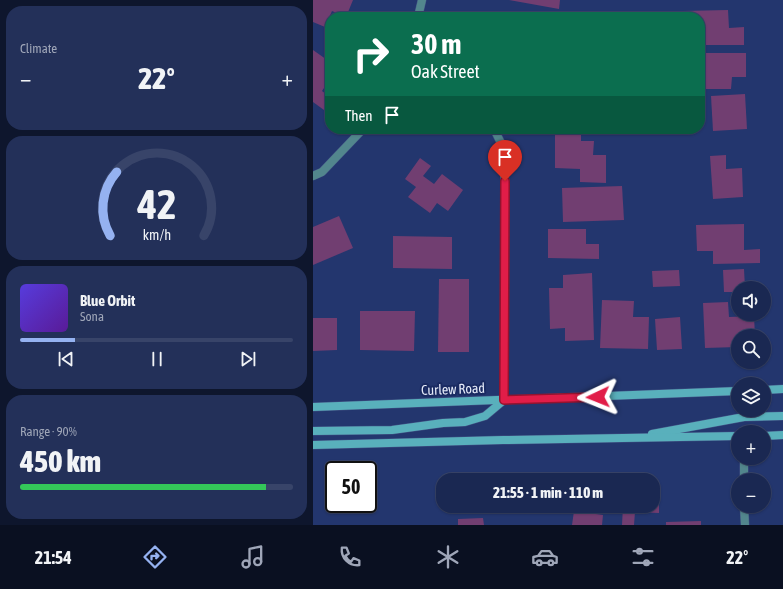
<!DOCTYPE html>
<meta charset="utf-8">
<style>
:root{--surface:#1a2852;--page:#233059;--text:#f1f3f6;--muted:#9fa6b8;--line:#384469;--accent:#95b2f1}
body{margin:0;font-family:"Asap Condensed",sans-serif;background:var(--page);color:var(--text);height:100vh;display:flex;flex-direction:column;font-size:15px;white-space:nowrap}
*{box-sizing:border-box;margin:0}
p{font-size:13px;color:var(--muted)}
.icon{flex:none;width:22px;height:22px;fill:none;stroke:currentColor;stroke-width:2;stroke-linecap:round;stroke-linejoin:round}
.map{position:relative;flex:1;overflow:hidden}
.details{display:flex;flex-direction:column;gap:6px;padding:6px;background:#0e162d;width:313px}
.details>*{flex:none}
.banner{position:absolute;left:12px;top:12px;width:380px;height:122px;border-radius:16px;box-shadow:0 1px 3px #0004,0 0 0 1px var(--line);background:#0b6e4f;color:#fff;overflow:hidden}
.fabs{position:absolute;left:418px;top:281px;display:grid;gap:8px}
.fabs a{display:grid;place-items:center;width:40px;height:40px;border-radius:50%;background:var(--surface);box-shadow:0 1px 3px #0004,0 0 0 1px var(--line);font-size:20px}
.speed{position:absolute;left:12px;top:461px;display:flex;gap:8px;font-size:20px;font-weight:700;text-align:center}
.speed>*{display:grid;place-content:center;width:52px;height:52px;border-radius:50%;background:var(--surface);box-shadow:0 1px 3px #0004,0 0 0 1px var(--line);line-height:1}
.speed .limit{border:2px solid #111;border-radius:6px;background:#fff;color:#111}
.pin{position:absolute;display:grid;place-items:center;width:34px;height:34px;color:#fff;margin:-41px -17px;border-radius:50% 50% 50% 0;rotate:-45deg;box-shadow:0 0 4px #0007}
.pin .icon{rotate:45deg}
.me{position:absolute;width:44px;margin:-22px;rotate:268deg;stroke-linejoin:round;filter:drop-shadow(0 0 3px #0008)}
.turn{display:flex;align-items:center;gap:14px;height:84px;padding:0 20px;font-size:18px}
.turn .icon{width:52px;height:52px;stroke-width:2.5}
.turn b{display:block;font-size:28px;line-height:34px}
.then{display:flex;align-items:center;height:38px;padding:0 20px;background:#0003;gap:8px;font-size:15px}
.big{font-size:30px;font-weight:800;line-height:1.1}
.details .widget{flex:1;display:flex;flex-direction:column;justify-content:center;gap:6px;min-width:0;padding:0 14px;border-radius:16px;background:var(--page)}
.details .dial{align-items:center;gap:0}
.dial svg{height:104px;overflow:visible;fill:none;stroke:var(--line);stroke-width:7;stroke-linecap:round;text-anchor:middle}
.dial text{fill:var(--text);stroke:none}
.song{display:flex;align-items:center;gap:12px}
.cover{width:48px;height:48px;border-radius:6px;background:linear-gradient(135deg,hsl(250 70% 55%),hsl(270 70% 35%))}
.played{height:4px;border-radius:2px;background:linear-gradient(90deg,var(--accent) 20%,var(--line) 20%)}
.keys{display:flex;justify-content:space-around;direction:ltr}
.heat{display:flex;justify-content:space-between;align-items:center;font-size:22px;direction:ltr}
.charge{height:6px;border-radius:3px;background:linear-gradient(90deg,#34c759 90%,var(--line) 0)}
.trip{position:absolute;left:123px;top:473px;width:224px;height:40px;border-radius:16px;background:var(--surface);box-shadow:0 1px 3px #0004,0 0 0 1px var(--line);font-weight:800;line-height:40px;text-align:center}
.tab-bar{display:flex;height:64px;justify-content:space-around;align-items:center;background:#0a1021;color:var(--muted)}
.tab-bar .icon{width:28px;height:28px}
.tab-bar .current{color:var(--accent)}
.tab-bar b{font-size:18px;color:var(--text)}
main{display:flex;flex:1;min-height:0}
.map>svg:first-child{display:block}
.building{fill:#713e71}
.lines{fill:none;stroke-linecap:round;stroke-linejoin:round}
.minor-casing{stroke:#425384;stroke-width:9}
.secondary-casing{stroke:#425384;stroke-width:9}
.minor{stroke:#52868d;stroke-width:8}
.secondary{stroke:#59b0bc;stroke-width:8}
.route-casing{stroke:#92132f;stroke-width:10}
.route{stroke:#e11d48;stroke-width:7}
.labels{text-anchor:middle;stroke-width:4;stroke-linejoin:round;paint-order:stroke}
.street-label{font-size:14px;fill:#e5ebf9;stroke:#1a2b62}
</style>
<main>
<section class="details">
<div class="widget"><p>Climate</p>
<div class="heat"><a>−</a><b class="big">22°</b><a>+</a></div>
</div>
<div class="widget dial"><svg viewBox="0 0 100 80">
<path d="M14 69A42 42 0 1 1 86 69"/>
<path d="M14 69A42 42 0 0 1 19 20" stroke="#95b2f1"/>
<text x="50" y="56" font-size="32" font-weight="700">42</text>
<text x="50" y="72" font-size="11">km/h</text>
</svg></div>
<div class="widget">
<div class="song"><i class="cover"></i><div><b>Blue Orbit</b><p>Sona</p></div></div>
<div class="played"></div>
<div class="keys"><svg class="icon" aria-label="previous" viewBox="0 0 24 24"><path d="M18 5L8 12l10 7zM5 5v14"/></svg><svg class="icon" aria-label="pause" viewBox="0 0 24 24"><path d="M8 5v14M16 5v14"/></svg><svg class="icon" aria-label="next" viewBox="0 0 24 24"><path d="M6 5l10 7-10 7zM19 5v14"/></svg></div>
</div>
<div class="widget"><p>Range · 90%</p><b class="big">450 km</b><div class="charge"></div></div>
</section>
<div class="map">
<svg width="470" height="525" viewBox="0 0 470 525">
<rect width="100%" height="100%" fill="#23366e"/>
<!-- building -->
<g class="building">
<path d="M 0,0 L 40,0 L 33,17 L 19,11 L 12,27 L 0,22 Z"/>
<path d="M 196,0 L 247,0 L 246,9 Z"/>
<path d="M 415,10 L 416,28 L 431,27 L 431,45 L 387,45 L 387,17 L 369,17 L 369,11 Z"/>
<path d="M 0,50 L 17,62 L 17,79 L 9,91 L 17,97 L 17,102 L 11,110 L 0,102 Z"/>
<path d="M 387,53 L 433,53 L 433,77 L 419,77 L 418,89 L 387,89 Z"/>
<path d="M 432,94 L 434,129 L 400,131 L 398,96 Z"/>
<path d="M 242,129 L 268,129 L 268,141 L 281,141 L 280,155 L 293,155 L 293,183 L 267,182 L 267,169 L 242,168 Z"/>
<path d="M 413,155 L 413,169 L 429,168 L 430,197 L 400,199 L 397,156 Z"/>
<path d="M 107,158 L 118,166 L 110,176 L 121,184 L 129,174 L 150,190 L 135,211 L 124,203 L 117,213 L 95,197 L 103,187 L 92,179 Z"/>
<path d="M 309,186 L 311,220 L 250,222 L 249,188 Z"/>
<path d="M 26,216 L 40,248 L 0,265 L 0,227 Z"/>
<path d="M 431,224 L 431,250 L 447,249 L 447,263 L 400,264 L 400,251 L 384,251 L 383,225 Z"/>
<path d="M 235,229 L 273,229 L 273,244 L 286,244 L 286,259 L 235,258 Z"/>
<path d="M 80,236 L 139,237 L 139,269 L 80,268 Z"/>
<path d="M 431,269 L 432,288 L 425,288 L 425,292 L 411,292 L 410,270 Z"/>
<path d="M 366,270 L 367,286 L 340,287 L 339,271 Z"/>
<path d="M 279,273 L 281,340 L 252,341 L 252,328 L 237,329 L 236,288 L 250,288 L 250,275 Z"/>
<path d="M 126,279 L 156,279 L 156,352 L 125,352 Z"/>
<path d="M 289,300 L 321,301 L 320,317 L 336,317 L 335,349 L 287,348 Z"/>
<path d="M 415,302 L 416,317 L 441,316 L 442,336 L 425,336 L 425,347 L 392,348 L 390,303 Z"/>
<path d="M 47,311 L 102,311 L 101,351 L 47,350 Z"/>
<path d="M 367,317 L 369,349 L 344,350 L 342,319 Z"/>
<path d="M 0,318 L 24,318 L 24,350 L 0,351 Z"/>
<path d="M 340,487 L 346,487 L 346,513 L 322,512 L 321,525 L 309,525 L 310,506 L 340,506 Z"/>
<path d="M 261,511 L 290,515 L 289,525 L 259,525 Z"/>
<path d="M 170,518 L 171,525 L 145,525 L 145,519 Z"/>
<path d="M 388,521 L 388,525 L 353,525 L 353,522 Z"/>
</g>
<g class="lines">
<defs>
<g id="minor">
<path d="M 105,17 L 109,0"/>
<path d="M 181,129 L 188,143 L 192,181 L 191,400"/>
<path d="M 0,176 L 9,172 L 50,129"/>
<path d="M 431,458 L 431,480"/>
<path d="M 431,506 L 432,525"/>
</g>
<g id="secondary">
<path d="M 451,390 L 470,389"/>
<path d="M 0,407 L 425,391"/>
<path d="M 0,431 L 79,430 L 130,423 L 152,422 L 172,416 L 191,400"/>
<path d="M 339,434 L 431,417 L 470,416"/>
<path d="M 451,436 L 470,435"/>
<path d="M 0,445 L 190,440 L 425,436"/>
</g>
</defs>
<!-- minor casing -->
<use href="#minor" class="minor-casing"/>
<!-- secondary casing -->
<use href="#secondary" class="secondary-casing"/>
<!-- minor -->
<use href="#minor" class="minor"/>
<!-- secondary -->
<use href="#secondary" class="secondary"/>
</g>
<g class="lines">
<defs>
<path id="route" d="M 192,181 L 191,400 L 285,397"/>
</defs>
<!-- route casing -->
<use href="#route" class="route-casing"/>
<!-- route -->
<use href="#route" class="route"/>
</g>
<g class="labels">
<!-- street labels -->
<g class="street-label">
<text transform="translate(140 389) rotate(-2)" y="5">Curlew Road</text>
</g>
</g>
</svg>
<div class="fabs">
<a><svg class="icon" aria-label="sound" viewBox="0 0 24 24"><path d="M4 9h4l5-4v14l-5-4H4zM17 9q2 3 0 6"/></svg></a>
<a><svg class="icon" aria-label="search" viewBox="0 0 24 24"><circle cx="10" cy="10" r="6"/><path d="M15 15l6 6"/></svg></a>
<a><svg class="icon" aria-label="layers" viewBox="0 0 24 24"><path d="M12 4l9 5-9 5-9-5zM3 14l9 5 9-5"/></svg></a>
<a>+</a>
<a>−</a>
</div>
<div class="speed"><div class="limit">50</div></div>
<div class="pin" style="left:192px;top:181px;background:#d93025"><svg class="icon" aria-label="arrive" viewBox="0 0 24 24"><path d="M6 21V4h12l-3 4 3 4H6"/></svg></div>
<svg class="me" style="left:285px;top:397px" viewBox="-20 -20 40 40"><path d="M0-17L14 15 0 8-14 15z" fill="#e11d48" stroke="#fff" stroke-width="4"/></svg>
<div class="trip">21:55 · 1 min · 110 m</div>
<div class="banner">
<div class="turn"><svg class="icon" aria-label="right" viewBox="0 0 24 24"><path d="M7 20v-9h11M14 6l5 5-5 5"/></svg><div><b>30 m</b>Oak Street</div></div>
<div class="then">Then<svg class="icon" aria-label="arrive" viewBox="0 0 24 24"><path d="M6 21V4h12l-3 4 3 4H6"/></svg></div>
</div>
</div>
</main>
<nav class="tab-bar">
<b>21:54</b>
<svg class="icon current" aria-label="directions" viewBox="0 0 24 24"><path d="M12 3l9 9-9 9-9-9zM9 14v-3h6M13 9l2 2-2 2"/></svg>
<svg class="icon" aria-label="music" viewBox="0 0 24 24"><path d="M9 18V5l10-2v13"/><circle cx="6" cy="18" r="3"/><circle cx="16" cy="16" r="3"/></svg>
<svg class="icon" aria-label="phone" viewBox="0 0 24 24"><path d="M5 4h4l2 5-3 2q2 4 5 5l2-3 5 2v4C11 20 4 13 5 4z"/></svg>
<svg class="icon" aria-label="climate" viewBox="0 0 24 24"><path d="M12 3v18M4 7l16 10M4 17L20 7"/></svg>
<svg class="icon" aria-label="car" viewBox="0 0 24 24"><path d="M5 17H2v-5l4-1 3-4h7l3 4 3 1v5h-3M9 17h6M6 11h13"/><circle cx="7" cy="17" r="2"/><circle cx="17" cy="17" r="2"/></svg>
<svg class="icon" aria-label="filters" viewBox="0 0 24 24"><path d="M4 7h16M4 17h16"/><circle cx="9" cy="7" r="2"/><circle cx="15" cy="17" r="2"/></svg>
<b>22°</b>
</nav>
